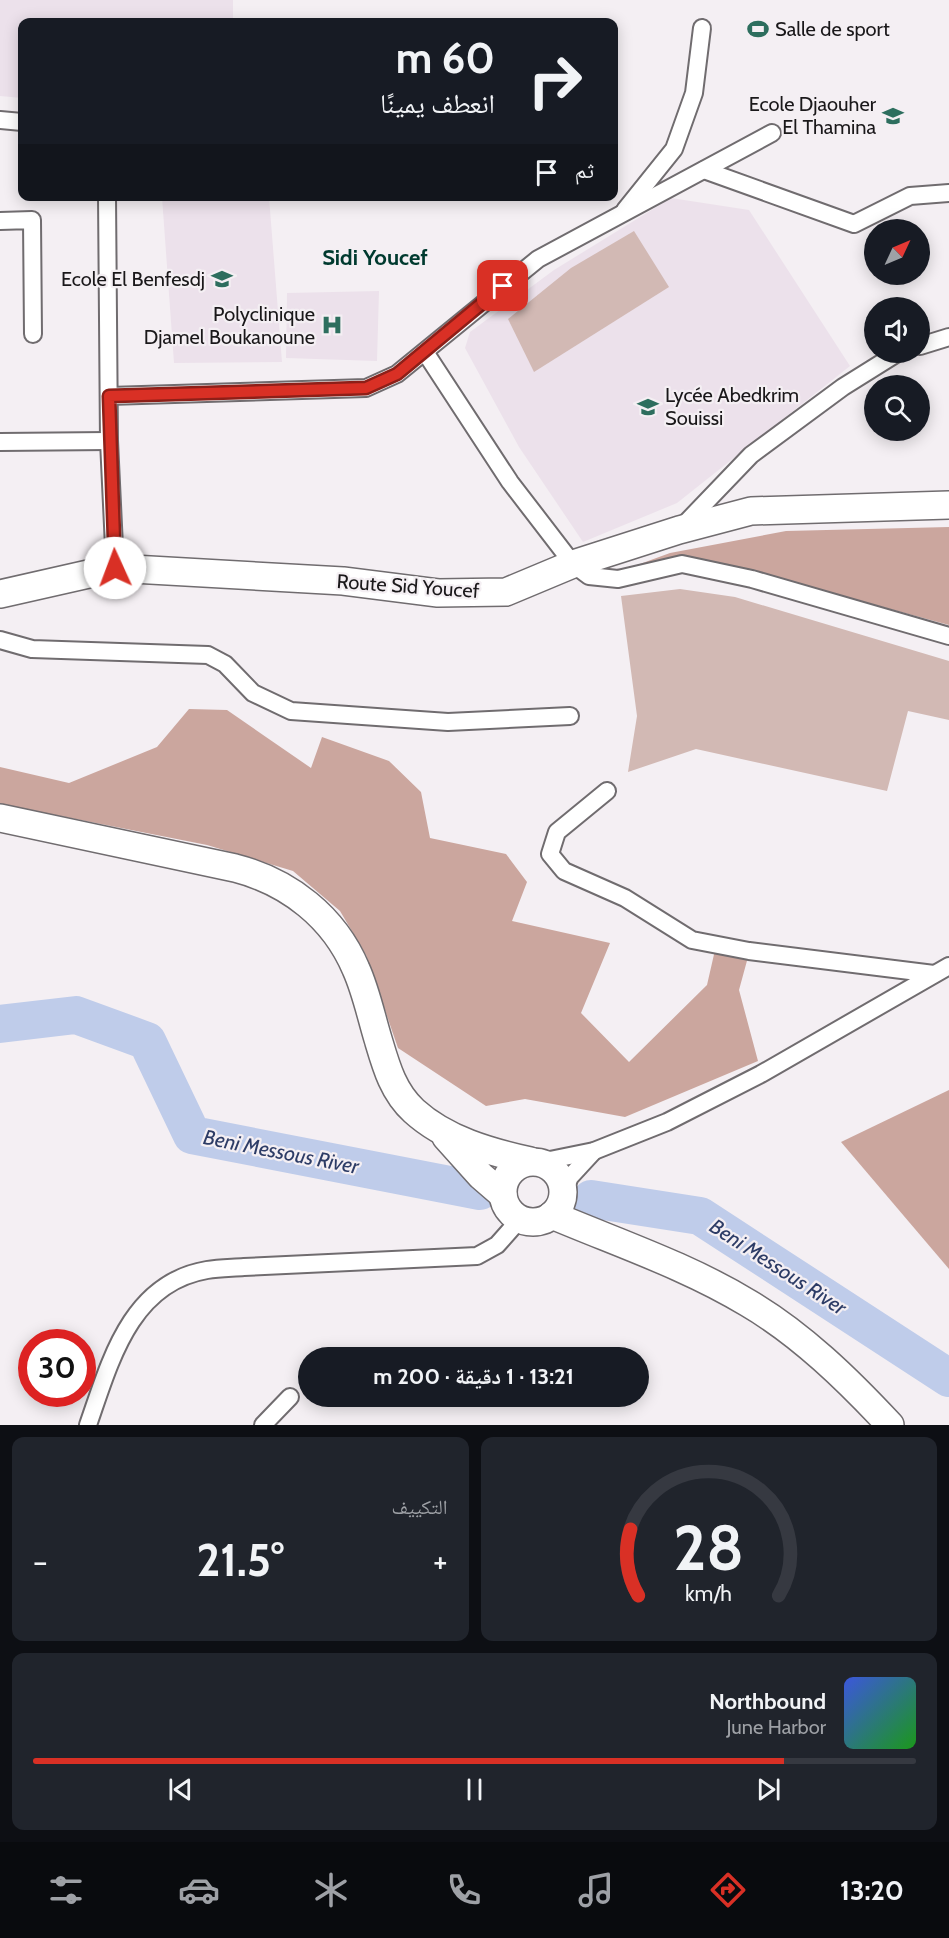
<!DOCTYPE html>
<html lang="ar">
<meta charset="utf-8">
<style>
:root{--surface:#171b24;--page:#20242c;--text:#f1f3f6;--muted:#9ea1a6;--line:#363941;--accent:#d93025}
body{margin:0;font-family:Cabin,"Noto Naskh Arabic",sans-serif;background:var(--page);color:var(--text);direction:rtl;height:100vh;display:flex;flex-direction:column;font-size:22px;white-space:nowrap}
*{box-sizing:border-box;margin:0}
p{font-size:20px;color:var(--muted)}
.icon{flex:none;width:33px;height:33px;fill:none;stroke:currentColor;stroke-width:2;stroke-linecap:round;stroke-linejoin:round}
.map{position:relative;height:1425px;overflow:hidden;direction:ltr}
.side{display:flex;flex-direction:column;gap:12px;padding:12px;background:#0d0f14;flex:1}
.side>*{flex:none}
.top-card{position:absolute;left:18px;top:18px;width:600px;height:183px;border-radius:12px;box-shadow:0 3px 15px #0003;direction:rtl;background:#171b24;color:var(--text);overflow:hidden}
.needle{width:39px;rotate:46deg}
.tools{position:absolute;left:864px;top:219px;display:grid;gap:12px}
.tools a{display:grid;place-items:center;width:66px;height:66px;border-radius:50%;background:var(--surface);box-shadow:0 3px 15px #0003;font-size:30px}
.speed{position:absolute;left:18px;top:1329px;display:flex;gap:12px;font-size:30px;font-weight:700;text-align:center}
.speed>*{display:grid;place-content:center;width:78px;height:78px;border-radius:50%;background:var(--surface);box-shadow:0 3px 15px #0003;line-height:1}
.speed .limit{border:9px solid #d22;background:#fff;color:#111}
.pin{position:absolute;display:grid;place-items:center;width:51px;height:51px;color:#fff;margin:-26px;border-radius:12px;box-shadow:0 3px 9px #0006}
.me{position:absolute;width:66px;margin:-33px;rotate:358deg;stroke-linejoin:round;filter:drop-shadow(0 0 4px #0008)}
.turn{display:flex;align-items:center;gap:21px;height:126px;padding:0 24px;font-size:27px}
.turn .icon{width:78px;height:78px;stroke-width:2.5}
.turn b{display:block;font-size:42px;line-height:51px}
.then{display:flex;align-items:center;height:57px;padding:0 24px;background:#0003;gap:12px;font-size:22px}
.big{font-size:45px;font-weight:700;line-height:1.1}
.side .tile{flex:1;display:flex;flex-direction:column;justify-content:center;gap:9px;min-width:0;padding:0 21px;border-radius:12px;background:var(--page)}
.side .dial{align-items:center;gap:0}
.dial svg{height:156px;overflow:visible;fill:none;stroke:var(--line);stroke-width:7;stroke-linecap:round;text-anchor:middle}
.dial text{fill:var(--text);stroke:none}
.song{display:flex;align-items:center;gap:18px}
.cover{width:72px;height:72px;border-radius:9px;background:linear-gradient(135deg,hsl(230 70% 55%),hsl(120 70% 35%))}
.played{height:6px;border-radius:3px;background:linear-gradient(90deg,var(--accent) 85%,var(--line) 85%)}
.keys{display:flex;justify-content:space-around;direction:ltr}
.heat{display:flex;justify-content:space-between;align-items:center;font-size:33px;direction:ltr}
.side .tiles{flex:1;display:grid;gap:12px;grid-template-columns:1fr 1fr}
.tile:last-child{grid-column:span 2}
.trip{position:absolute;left:298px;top:1347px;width:351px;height:60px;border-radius:30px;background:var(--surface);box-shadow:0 3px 15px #0003;font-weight:700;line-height:60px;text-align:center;direction:rtl}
.menu{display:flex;height:96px;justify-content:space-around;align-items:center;background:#090b0e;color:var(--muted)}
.menu .icon{width:42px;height:42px}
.menu .active{color:var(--accent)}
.menu b{font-size:27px;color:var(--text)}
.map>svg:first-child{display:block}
.built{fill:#ece1eb}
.green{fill:#d2b9b4}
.forest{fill:#cba69e}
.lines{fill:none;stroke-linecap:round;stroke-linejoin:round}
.river{stroke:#bfccea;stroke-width:38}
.street-casing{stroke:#706c6f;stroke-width:20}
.primary-casing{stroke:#706c6f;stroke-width:30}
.street{stroke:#fff;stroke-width:16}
.primary{stroke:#fff;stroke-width:27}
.route-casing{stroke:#8d1f18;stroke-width:15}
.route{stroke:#d93025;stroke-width:10}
.labels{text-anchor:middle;stroke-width:4.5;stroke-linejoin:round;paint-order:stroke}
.poi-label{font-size:20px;fill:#1a181a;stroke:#f4eff3;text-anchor:end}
.street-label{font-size:20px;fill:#1a181a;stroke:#f4eff3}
.water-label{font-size:21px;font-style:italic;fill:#2d3c66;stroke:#f4eff3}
.quarter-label{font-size:22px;font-weight:bold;fill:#003a2f;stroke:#f4eff3}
</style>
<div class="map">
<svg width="949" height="1425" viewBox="0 0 949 1425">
<rect width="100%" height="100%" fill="#f4eff3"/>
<!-- built -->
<g class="built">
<path d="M 0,0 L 233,0 L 233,22 L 22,22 L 22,98 L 0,96 Z"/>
<path d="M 162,197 L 269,197 L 282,362 L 174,363 Z"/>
<path d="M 671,198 L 749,210 L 850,366 L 677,503 L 583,542 L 519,447 L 465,348 L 470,332 L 554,270 Z"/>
<path d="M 379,291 L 377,361 L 286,358 L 287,293 Z"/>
</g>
<!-- green -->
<g class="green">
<path d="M 634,231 L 669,287 L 534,372 L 508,319 L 571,268 Z"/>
<path d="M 680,589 L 735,597 L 949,661 L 949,720 L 908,711 L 887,791 L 696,749 L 628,772 L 637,716 L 621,596 Z"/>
</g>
<!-- forest -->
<g class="forest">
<path d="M 949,527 L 949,625 L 717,562 L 676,562 L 618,572 L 670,553 L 786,531 Z"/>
<path d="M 189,709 L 227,710 L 311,768 L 322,737 L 389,761 L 421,792 L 430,838 L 506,854 L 527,882 L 512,921 L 610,943 L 581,1013 L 629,1062 L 707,985 L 715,950 L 748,957 L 739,990 L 758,1061 L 625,1117 L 525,1099 L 486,1106 L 398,1048 L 366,955 L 340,911 L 293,871 L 207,845 L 0,804 L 0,767 L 69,783 L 157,747 Z"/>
<path d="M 949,1090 L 949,1269 L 841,1142 Z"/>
</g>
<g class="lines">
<!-- river -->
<g class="river">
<path d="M 0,1024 L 76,1015 L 147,1041 L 192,1135 L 480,1191"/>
<path d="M 591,1199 L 700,1216 L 949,1378"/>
</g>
<defs>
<g id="street">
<path d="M 0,120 L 22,122"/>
<path d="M 704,170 L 854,224 L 910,196 L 949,193"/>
<path d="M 107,196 L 109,441 L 115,568"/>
<path d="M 625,210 L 674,149 L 694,93 L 702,28"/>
<path d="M 0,221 L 32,220 L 33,334"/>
<path d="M 920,346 L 949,337"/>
<path d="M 425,352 L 510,482 L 573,564 L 589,576 L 618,579 L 682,564 L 752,579 L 949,636"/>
<path d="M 109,396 L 366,388 L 397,374 L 538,259 L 772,133"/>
<path d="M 0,442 L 109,441"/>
<path d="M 680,529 L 751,455 L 843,387 L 899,352"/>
<path d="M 0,640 L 32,649 L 208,655 L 225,664 L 253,693 L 291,711 L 448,722 L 570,716"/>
<path d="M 607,791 L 557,832 L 550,854 L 564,871 L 625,898 L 692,940 L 749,951 L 934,974"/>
<path d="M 540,1162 L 594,1151 L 667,1122 L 761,1074 L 949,966"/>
<path d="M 563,1192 L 570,1177 L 594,1151"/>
<path d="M 88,1425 C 110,1362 130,1283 207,1270 C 219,1268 231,1268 244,1267 L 477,1256 L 497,1245 L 520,1219"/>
<path d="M 263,1425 L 290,1397"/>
</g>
<g id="primary">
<path d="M 0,594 L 115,568 L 343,581 L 438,593 L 506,592 L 573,564 L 679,530 L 751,511 L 949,505"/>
<path d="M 0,818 L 235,868 C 289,882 334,917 356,969 C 366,991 371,1016 378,1039 C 386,1066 393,1092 414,1111 C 446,1140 490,1152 530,1161"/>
<path d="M 446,1137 L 481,1176 L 503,1195"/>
<circle cx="533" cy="1192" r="30"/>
<path d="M 552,1215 C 618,1243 687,1266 748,1303 C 801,1334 848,1380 890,1425"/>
</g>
</defs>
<!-- street casing -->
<use href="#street" class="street-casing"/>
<!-- primary casing -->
<use href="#primary" class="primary-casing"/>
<!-- street -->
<use href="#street" class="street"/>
<!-- primary -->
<use href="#primary" class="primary"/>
</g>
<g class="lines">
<defs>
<path id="route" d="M 115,568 L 109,396 L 366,388 L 397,374 L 503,286"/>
</defs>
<!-- route casing -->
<use href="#route" class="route-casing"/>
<!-- route -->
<use href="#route" class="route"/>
</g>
<!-- icons -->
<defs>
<symbol id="stadium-bare" viewBox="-9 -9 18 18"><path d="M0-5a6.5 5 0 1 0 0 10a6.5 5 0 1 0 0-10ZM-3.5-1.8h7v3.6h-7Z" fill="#2d6e5e" stroke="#f4eff3" stroke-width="2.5" paint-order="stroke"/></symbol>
<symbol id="school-bare" viewBox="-9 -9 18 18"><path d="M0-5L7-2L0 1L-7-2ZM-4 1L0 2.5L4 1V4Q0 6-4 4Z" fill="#2d6e5e" stroke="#f4eff3" stroke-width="2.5" paint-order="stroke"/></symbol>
<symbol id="hospital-bare" viewBox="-9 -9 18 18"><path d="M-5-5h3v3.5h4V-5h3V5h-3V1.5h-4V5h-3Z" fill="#2d6e5e" stroke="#f4eff3" stroke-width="2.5" paint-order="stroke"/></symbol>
</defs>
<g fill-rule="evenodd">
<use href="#stadium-bare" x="743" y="14" width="30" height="30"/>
<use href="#school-bare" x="878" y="101" width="30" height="30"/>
<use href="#school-bare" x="207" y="264" width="30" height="30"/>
<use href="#hospital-bare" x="317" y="310" width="30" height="30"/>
<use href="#school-bare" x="633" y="392" width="30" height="30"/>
</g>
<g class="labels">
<!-- poi labels -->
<g class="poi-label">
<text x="775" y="36" text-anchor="start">Salle de sport</text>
<text x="876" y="111">Ecole Djaouher<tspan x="876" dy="23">El Thamina</tspan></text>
<text x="205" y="286">Ecole El Benfesdj</text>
<text x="315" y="321">Polyclinique<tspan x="315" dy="23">Djamel Boukanoune</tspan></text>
<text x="665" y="402" text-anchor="start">Lycée Abedkrim<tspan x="665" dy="23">Souissi</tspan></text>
</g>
<!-- street labels -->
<g class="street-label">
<text transform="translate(408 586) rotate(4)" y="7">Route Sid Youcef</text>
</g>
<!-- water labels -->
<g class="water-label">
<text transform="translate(281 1152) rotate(11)" y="7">Beni Messous River</text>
<text transform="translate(778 1267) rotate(33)" y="7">Beni Messous River</text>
</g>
<!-- quarter labels -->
<g class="quarter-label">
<text x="375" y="265">Sidi Youcef</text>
</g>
</g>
</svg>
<div class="tools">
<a><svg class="needle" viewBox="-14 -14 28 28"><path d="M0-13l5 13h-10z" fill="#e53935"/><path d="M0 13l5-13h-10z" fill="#9ea1a6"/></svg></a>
<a><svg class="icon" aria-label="sound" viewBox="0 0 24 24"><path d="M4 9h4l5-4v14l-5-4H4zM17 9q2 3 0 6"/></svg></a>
<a><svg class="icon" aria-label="search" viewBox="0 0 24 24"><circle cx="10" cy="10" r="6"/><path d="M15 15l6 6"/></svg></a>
</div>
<div class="speed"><div class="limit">30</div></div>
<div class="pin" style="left:503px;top:286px;background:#d93025"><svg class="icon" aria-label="arrive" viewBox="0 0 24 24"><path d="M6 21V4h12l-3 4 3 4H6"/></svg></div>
<svg class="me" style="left:115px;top:568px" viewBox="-20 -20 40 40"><circle r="19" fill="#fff"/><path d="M0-13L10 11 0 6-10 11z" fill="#d93025"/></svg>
<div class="trip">13:21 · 1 دقيقة · 200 m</div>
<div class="top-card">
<div class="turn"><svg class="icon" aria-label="right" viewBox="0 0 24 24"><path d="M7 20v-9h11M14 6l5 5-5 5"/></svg><div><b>60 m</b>انعطف يمينًا</div></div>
<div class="then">ثم<svg class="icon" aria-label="arrive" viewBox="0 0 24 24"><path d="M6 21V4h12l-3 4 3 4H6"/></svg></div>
</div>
</div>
<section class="side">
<div class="tiles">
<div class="tile dial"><svg viewBox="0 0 100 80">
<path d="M14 69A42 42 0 1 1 86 69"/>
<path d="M14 69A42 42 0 0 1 10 35" stroke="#d93025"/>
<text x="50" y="56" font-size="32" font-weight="700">28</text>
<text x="50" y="72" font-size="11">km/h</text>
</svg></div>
<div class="tile"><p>التكييف</p>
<div class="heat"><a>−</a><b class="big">21.5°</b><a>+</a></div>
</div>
<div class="tile">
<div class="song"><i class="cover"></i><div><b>Northbound</b><p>June Harbor</p></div></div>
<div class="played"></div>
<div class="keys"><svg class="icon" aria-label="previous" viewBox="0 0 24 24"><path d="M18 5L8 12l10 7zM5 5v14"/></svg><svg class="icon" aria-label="pause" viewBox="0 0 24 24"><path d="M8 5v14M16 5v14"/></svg><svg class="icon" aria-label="next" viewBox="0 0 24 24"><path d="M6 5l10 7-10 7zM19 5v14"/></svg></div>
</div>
</div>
</section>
<nav class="menu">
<b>13:20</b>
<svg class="icon active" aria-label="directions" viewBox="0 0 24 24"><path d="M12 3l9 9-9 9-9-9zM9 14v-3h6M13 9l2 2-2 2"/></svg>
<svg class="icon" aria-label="music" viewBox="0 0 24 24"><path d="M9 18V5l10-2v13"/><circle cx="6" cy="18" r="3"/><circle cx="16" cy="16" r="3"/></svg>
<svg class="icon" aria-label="phone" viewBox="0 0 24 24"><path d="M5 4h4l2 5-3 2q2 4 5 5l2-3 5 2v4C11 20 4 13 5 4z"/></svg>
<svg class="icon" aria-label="climate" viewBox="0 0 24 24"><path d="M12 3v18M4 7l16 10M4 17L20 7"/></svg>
<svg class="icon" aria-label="car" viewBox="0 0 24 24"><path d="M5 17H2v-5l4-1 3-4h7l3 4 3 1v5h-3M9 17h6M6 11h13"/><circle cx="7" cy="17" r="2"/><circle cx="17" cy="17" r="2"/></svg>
<svg class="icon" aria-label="filters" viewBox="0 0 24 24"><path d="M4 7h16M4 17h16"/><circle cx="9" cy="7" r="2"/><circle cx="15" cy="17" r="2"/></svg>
</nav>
